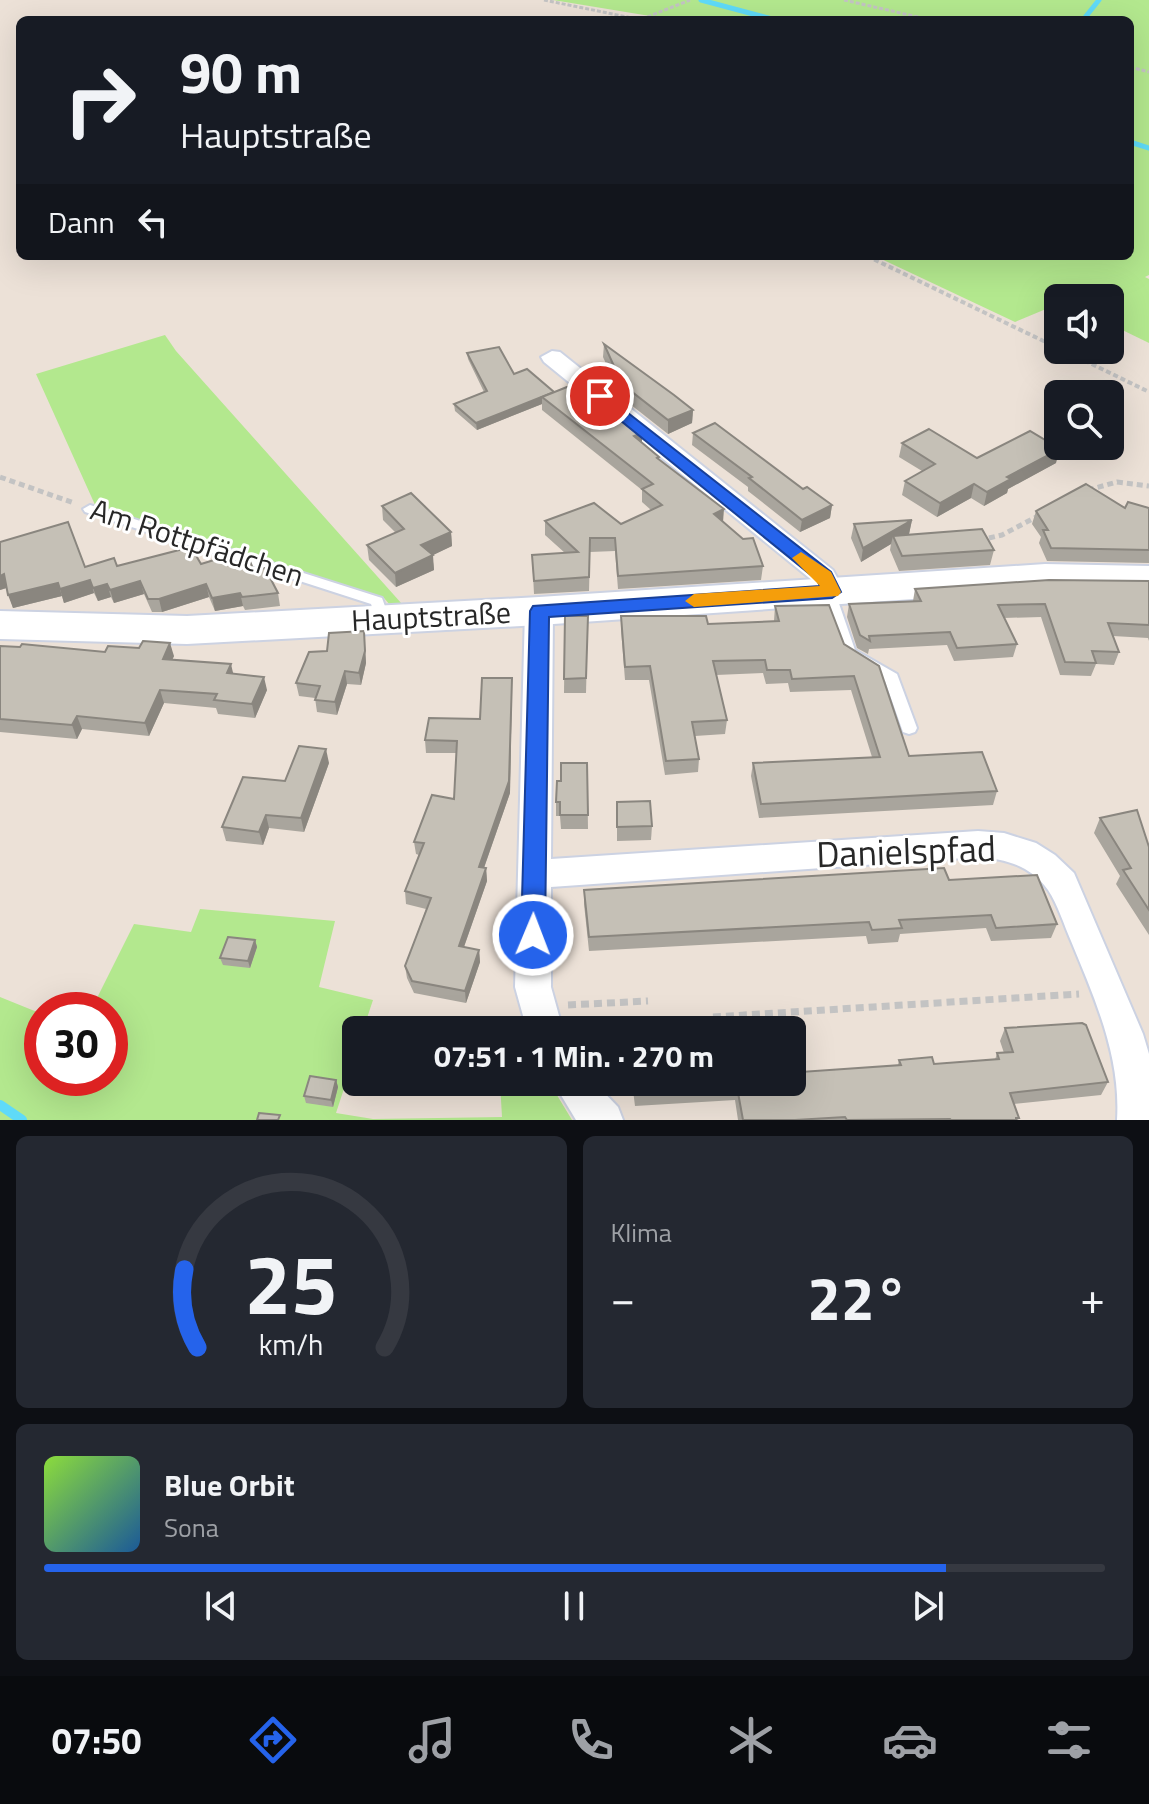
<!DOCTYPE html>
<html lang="de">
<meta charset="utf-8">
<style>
:root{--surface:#171b24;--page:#242831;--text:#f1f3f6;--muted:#9ea1a6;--line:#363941;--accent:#2563eb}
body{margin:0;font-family:"Titillium Web",sans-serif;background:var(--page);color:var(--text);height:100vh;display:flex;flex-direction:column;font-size:30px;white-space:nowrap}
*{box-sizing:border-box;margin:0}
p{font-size:26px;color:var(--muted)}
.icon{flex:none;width:44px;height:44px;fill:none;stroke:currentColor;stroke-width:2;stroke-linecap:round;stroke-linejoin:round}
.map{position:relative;height:1120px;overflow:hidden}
.drawer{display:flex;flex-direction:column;gap:16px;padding:16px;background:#0d0f14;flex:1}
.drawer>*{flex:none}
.banner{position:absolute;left:16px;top:16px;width:1118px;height:244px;border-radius:12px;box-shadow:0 8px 32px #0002;background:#171b24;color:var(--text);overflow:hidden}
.buttons{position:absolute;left:1044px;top:284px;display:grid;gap:16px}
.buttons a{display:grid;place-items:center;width:80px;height:80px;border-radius:12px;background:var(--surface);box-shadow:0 8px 32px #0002;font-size:40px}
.speed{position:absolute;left:24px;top:992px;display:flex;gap:16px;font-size:40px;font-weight:700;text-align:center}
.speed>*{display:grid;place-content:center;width:104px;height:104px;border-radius:50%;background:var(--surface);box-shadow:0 8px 32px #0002;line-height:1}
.speed .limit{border:12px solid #d22;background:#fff;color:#111}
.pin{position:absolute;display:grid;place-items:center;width:68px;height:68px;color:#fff;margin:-34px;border:4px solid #fff;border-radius:50%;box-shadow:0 2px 8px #0007}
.me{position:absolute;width:88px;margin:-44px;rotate:1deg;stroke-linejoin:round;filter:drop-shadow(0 0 6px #0008)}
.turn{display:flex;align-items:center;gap:28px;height:168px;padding:0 32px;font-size:36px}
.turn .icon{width:104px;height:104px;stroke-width:2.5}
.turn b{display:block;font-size:56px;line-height:68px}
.then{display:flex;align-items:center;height:76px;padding:0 32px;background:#0003;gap:16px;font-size:30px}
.big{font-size:60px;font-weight:700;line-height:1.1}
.drawer .widget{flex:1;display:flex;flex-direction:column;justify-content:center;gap:12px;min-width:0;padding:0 28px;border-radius:12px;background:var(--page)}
.drawer .dial{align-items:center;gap:0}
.dial svg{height:208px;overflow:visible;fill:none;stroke:var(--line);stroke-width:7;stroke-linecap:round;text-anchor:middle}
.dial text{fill:var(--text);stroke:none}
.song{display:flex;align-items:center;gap:24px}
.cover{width:96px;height:96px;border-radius:12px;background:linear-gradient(135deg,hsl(90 70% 55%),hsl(210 70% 35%))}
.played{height:8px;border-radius:4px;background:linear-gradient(90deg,var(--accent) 85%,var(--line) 85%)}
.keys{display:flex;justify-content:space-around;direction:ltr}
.heat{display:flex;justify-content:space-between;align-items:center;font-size:44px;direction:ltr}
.drawer .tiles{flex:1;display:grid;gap:16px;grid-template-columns:1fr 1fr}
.widget:last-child{grid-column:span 2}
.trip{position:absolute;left:342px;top:1016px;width:464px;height:80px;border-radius:12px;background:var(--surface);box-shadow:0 8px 32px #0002;font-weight:700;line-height:80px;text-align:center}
.dock{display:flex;height:128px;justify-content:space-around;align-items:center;background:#090b0e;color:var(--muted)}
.dock .icon{width:56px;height:56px}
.dock .active{color:var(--accent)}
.dock b{font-size:36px;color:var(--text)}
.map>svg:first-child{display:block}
.green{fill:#b3e88e}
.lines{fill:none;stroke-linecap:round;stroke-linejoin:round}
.stream-far1{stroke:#5fdaf8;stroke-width:5}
.stream{stroke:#5fdaf8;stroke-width:10}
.lane-casing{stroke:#ccd2e2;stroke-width:4}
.street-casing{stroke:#ccd2e2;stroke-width:4}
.secondary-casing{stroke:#ccd2e2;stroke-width:4}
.path-far3{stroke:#c3c3c3;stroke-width:3;stroke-dasharray:4 2;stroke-linecap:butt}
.path-far2{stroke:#c3c3c3;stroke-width:4;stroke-dasharray:5 3;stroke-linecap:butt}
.path-far1{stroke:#c3c3c3;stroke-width:5;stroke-dasharray:6 4;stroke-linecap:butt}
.path{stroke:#c3c3c3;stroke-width:7;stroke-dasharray:8 5;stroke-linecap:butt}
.lane{fill:#fff;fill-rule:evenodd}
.street{fill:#fff;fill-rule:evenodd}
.secondary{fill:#fff;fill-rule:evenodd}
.wall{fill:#a9a59d}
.shaded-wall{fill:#8a867f}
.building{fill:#c5c0b6;stroke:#8a867f;stroke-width:2}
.route{fill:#2563eb;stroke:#184099;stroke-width:2}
.slow{fill:#f59e0b}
.labels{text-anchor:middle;stroke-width:6;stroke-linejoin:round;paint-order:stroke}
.street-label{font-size:30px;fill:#272727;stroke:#fff}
.near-street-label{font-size:36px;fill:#272727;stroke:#fff}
</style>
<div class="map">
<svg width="1149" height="1120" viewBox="0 0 1149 1120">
<rect width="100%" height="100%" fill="#ece1d7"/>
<!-- green -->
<g class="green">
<path d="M 553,0 L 1149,0 L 1149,275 L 1145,277 L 1149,279 L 1149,343 L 1110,324 L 1110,298 L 1058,298 L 1058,304 L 1015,322 L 875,256 L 1130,256 L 1130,20 L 648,20 L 650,16 Z"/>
<path d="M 165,335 L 176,351 L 402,604 L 390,605 L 384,598 L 96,507 L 36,374 Z"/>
<path d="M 200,909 L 335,921 L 319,987 L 373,1000 L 363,1030 L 356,1030 L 356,1052 L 336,1113 L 373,1119 L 502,1117 L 500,1082 L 549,1082 L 572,1120 L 0,1120 L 0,997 L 42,1014 L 42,1078 L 110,1078 L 110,1010 L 91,1010 L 134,924 L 191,932 Z"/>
</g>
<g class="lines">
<!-- stream-far1 -->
<g class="stream-far1">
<path d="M 701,0 L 776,20"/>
<path d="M 1083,20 L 1099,0"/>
<path d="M 1130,142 L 1149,148"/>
</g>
<!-- stream -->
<path class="stream" d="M 0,1105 L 22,1120"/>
<defs>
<g id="lane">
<path d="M 90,505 L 382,598 L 390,620 L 383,625 L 378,624 L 371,604 L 85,512 L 83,509 Z"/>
<path d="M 828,587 L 835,592 L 855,650 L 897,674 L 917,728 L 915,732 L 909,734 L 903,732 L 885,681 L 844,657 L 821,592 Z"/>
</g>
<g id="street">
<path d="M 552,351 L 560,352 L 833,570 L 845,592 L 841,598 L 832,601 L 823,598 L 813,581 L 544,362 L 541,357 Z"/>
<path d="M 539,602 L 549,604 L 553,611 L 551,859 L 978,831 L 1004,833 L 1036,843 L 1055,855 L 1074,873 L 1143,1034 L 1149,1054 L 1149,1120 L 1117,1120 C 1121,1057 1095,999 1071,941 C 1064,925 1058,905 1048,890 C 1031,866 1006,859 978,857 L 551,887 L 551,987 L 563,1030 L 527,1030 L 515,987 L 525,611 L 529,604 Z"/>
<path d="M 553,1082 L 594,1082 L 618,1107 L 623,1120 L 576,1120 Z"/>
</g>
<path id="secondary" d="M 1045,564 L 1149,566 L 1149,592 L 1045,590 L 539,625 L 187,644 L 0,639 L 0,611 L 187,616 L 539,597 Z"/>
</defs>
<!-- lane casing -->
<use href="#lane" class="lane-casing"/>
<!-- street casing -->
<use href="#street" class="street-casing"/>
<!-- secondary casing -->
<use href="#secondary" class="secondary-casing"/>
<!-- path-far3 -->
<g class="path-far3">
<path d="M 544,0 L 642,20"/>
<path d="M 844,0 L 931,20"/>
<path d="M 642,19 L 690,0"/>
<path d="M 1130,67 L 1149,72"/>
</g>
<!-- path-far2 -->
<g class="path-far2">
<path d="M 867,256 L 1058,348"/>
<path d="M 1063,350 L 1149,392"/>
</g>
<!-- path-far1 -->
<g class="path-far1">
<path d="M 0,477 L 74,503"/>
<path d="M 1088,490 L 1117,482 L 1149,486"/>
<path d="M 989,538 L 1002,535 L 1040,515"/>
</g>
<!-- path -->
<g class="path">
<path d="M 568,1005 L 648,1001"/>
<path d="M 713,1017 L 1079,994"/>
</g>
<!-- lane -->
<use href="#lane" class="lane"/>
<!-- street -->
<use href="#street" class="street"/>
<!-- secondary -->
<use href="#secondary" class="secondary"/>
</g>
<!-- wall -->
<g class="wall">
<path d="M 604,344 L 693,410 L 692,423 L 668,434 L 621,397 L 603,357 Z"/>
<path d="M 467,353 L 554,392 L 642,443 L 723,522 L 763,566 L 761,580 L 618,589 L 615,551 L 590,552 L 589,591 L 534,594 L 532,555 L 565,553 L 545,535 L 545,521 L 621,524 L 651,510 L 642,502 L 642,490 L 542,410 L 542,404 L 477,430 L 455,411 L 454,404 L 484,392 L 468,359 Z"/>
<path d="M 693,433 L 803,489 L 832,505 L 830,518 L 800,532 L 748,491 L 748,487 L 692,445 Z"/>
<path d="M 902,443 L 977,458 L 1056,463 L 1008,489 L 1007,493 L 984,506 L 971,498 L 937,517 L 902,495 L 905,481 L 922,471 L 899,457 Z"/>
<path d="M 382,506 L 451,532 L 452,546 L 432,555 L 434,570 L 396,587 L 369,560 L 367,545 L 396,533 L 383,520 Z"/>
<path d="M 1149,508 L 1149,563 L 1047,561 L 1039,543 L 1041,537 L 1032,524 L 1036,511 Z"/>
<path d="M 912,520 L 909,534 L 994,550 L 990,565 L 899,571 L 890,550 L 891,544 L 861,562 L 851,538 L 854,524 Z"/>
<path d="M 0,542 L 85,567 L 201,564 L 228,565 L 254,571 L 278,593 L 280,606 L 245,610 L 243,606 L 215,611 L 209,597 L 162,612 L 152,612 L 144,594 L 114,603 L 111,597 L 98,601 L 94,593 L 64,603 L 62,596 L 13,608 L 7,588 L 0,590 Z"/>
<path d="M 1149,581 L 1149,641 L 1148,638 L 1113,636 L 1119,652 L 1114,665 L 1096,664 L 1091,676 L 1060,675 L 1041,617 L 1004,618 L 1017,644 L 1013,657 L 954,661 L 947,645 L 869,649 L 868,654 L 857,648 L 847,617 L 849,604 L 913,601 L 915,589 Z"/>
<path d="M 775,606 L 844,644 L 909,756 L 997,791 L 993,805 L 759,818 L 751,776 L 753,763 L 872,757 L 851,690 L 790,692 L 788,683 L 766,684 L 763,673 L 716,675 L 727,720 L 725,734 L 695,736 L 699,759 L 698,772 L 665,775 L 649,680 L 625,680 L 621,629 L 621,616 L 708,624 L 774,621 Z"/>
<path d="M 565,616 L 588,616 L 586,693 L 564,693 Z"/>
<path d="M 364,631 L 366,663 L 361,685 L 347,684 L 337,715 L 317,712 L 315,698 L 299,696 L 296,683 L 327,651 Z"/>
<path d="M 0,646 L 174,656 L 172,660 L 234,673 L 267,690 L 255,718 L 218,714 L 216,708 L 164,703 L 149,736 L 82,729 L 77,739 L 0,732 Z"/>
<path d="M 512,678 L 510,793 L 484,868 L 486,868 L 487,881 L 464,947 L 479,950 L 480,962 L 466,1003 L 414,993 L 407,978 L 405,966 L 426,909 L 406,904 L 405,891 L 419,855 L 416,854 L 414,842 L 454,799 L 457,753 L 426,753 L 425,740 L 480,719 Z"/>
<path d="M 329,763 L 304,832 L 269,828 L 263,845 L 226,841 L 222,827 L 285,781 Z"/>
<path d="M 587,763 L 588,829 L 561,829 L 560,816 L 556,816 L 556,802 L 561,781 Z"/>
<path d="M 617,802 L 652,826 L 651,840 L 617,841 Z"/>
<path d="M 1100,818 L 1149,847 L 1149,935 L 1116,884 L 1120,876 L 1094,833 Z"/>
<path d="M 949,880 L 1057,924 L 1051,938 L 991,941 L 986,928 L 900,934 L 898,942 L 868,944 L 866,936 L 589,951 L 584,904 L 584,890 Z"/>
<path d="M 255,940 L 257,947 L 250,968 L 223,965 L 220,958 Z"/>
<path d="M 1005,1028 L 1108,1082 L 1101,1095 L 1014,1104 L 1019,1118 L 1018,1120 L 738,1120 L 735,1100 L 635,1106 L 632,1082 L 792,1082 L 801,1072 L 898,1065 L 899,1060 L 934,1064 L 995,1060 L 997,1053 L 1004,1053 L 1000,1041 Z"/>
<path d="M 336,1080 L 338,1087 L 333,1107 L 306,1103 L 304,1096 Z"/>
</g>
<!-- shaded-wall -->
<g class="shaded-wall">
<path d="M 554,392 L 542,397 L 542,404 L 477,430 L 476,423 Z"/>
<path d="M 693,410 L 692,423 L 668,434 L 668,420 Z"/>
<path d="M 642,433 L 642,445 L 634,436 Z"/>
<path d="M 1060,449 L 1056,463 L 1008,489 L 1007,493 L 984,506 L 987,492 L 1007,477 Z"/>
<path d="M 974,484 L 971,498 L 937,517 L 940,503 Z"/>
<path d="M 832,505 L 830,518 L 800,532 L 802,520 Z"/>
<path d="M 724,509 L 723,522 L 714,514 Z"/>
<path d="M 912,520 L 909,534 L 893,536 L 891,544 L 861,562 L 863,548 Z"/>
<path d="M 451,532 L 452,546 L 423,560 L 421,545 Z"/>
<path d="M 433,555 L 434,570 L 396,587 L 395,573 Z"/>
<path d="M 4,574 L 9,587 L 0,590 L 0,576 Z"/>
<path d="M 90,580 L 94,593 L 64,603 L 60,589 Z"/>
<path d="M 140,581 L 144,594 L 114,603 L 110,590 Z"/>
<path d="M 58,583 L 62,596 L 13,608 L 8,595 Z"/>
<path d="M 107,584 L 111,597 L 98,601 L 93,588 Z"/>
<path d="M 206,584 L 209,597 L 162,612 L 159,599 Z"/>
<path d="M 240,593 L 243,606 L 215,611 L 212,598 Z"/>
<path d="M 364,631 L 366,663 L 361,685 L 359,673 Z"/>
<path d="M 170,643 L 174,656 L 166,673 L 163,659 Z"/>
<path d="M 231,664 L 234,677 L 227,673 Z"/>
<path d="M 345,671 L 347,684 L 337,715 L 335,702 Z"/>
<path d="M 264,677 L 267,690 L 255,718 L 252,704 Z"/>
<path d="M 512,678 L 510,793 L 480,879 L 479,867 Z"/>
<path d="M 160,690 L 164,703 L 149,736 L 145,723 Z"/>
<path d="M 77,716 L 82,729 L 77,739 L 72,725 Z"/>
<path d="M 326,749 L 329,763 L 304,832 L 301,818 Z"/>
<path d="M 266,815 L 269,828 L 263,845 L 259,832 Z"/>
<path d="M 486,868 L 487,881 L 460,958 L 459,946 Z"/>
<path d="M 255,940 L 257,947 L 250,968 L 248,961 Z"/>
<path d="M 479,950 L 480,962 L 466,1003 L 465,991 Z"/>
<path d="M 336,1080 L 338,1087 L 333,1107 L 331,1100 Z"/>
</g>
<!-- building -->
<g class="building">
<path d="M 604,344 L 674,395 L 693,410 L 668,420 L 622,384 Z"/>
<path d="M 499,347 L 514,374 L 527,369 L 554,392 L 476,423 L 454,404 L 487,391 L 467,353 Z"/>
<path d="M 567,387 L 594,407 L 605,403 L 642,433 L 634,436 L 659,457 L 657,458 L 724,509 L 714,514 L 743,539 L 753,538 L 763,566 L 618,576 L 615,538 L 590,538 L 589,577 L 534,581 L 532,555 L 578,552 L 545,521 L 594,503 L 621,524 L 662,505 L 642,489 L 653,484 L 542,397 Z"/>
<path d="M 715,423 L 803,489 L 807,487 L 832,505 L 802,520 L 749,478 L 752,477 L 693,433 Z"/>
<path d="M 929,429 L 977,458 L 1030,431 L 1060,449 L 1007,477 L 1011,479 L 987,492 L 974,484 L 940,503 L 905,481 L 935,464 L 902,443 Z"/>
<path d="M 1086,484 L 1125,508 L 1128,502 L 1149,508 L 1149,550 L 1051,548 L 1043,530 L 1048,530 L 1036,511 Z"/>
<path d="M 411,493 L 451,532 L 421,545 L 433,555 L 395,573 L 367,545 L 404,529 L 382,506 Z"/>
<path d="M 912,520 L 863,548 L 854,524 Z"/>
<path d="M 68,522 L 85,567 L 114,558 L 117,566 L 191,547 L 201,564 L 224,557 L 228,565 L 249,559 L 254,571 L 265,568 L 278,593 L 242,597 L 240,593 L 212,598 L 206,584 L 159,599 L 148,599 L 140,581 L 110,590 L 107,584 L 93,588 L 90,580 L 60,589 L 58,583 L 8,595 L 4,574 L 0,576 L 0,542 Z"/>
<path d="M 982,529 L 994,550 L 902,556 L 893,536 Z"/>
<path d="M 1049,580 L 1149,581 L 1149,625 L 1108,623 L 1119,652 L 1092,651 L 1096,663 L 1065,662 L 1045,604 L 998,605 L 1017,644 L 957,648 L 950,632 L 869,636 L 870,641 L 860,635 L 849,604 L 921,601 L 915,589 Z"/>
<path d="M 829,605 L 844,644 L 879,666 L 909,756 L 982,752 L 997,791 L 761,804 L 753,763 L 880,757 L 854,676 L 792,679 L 790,670 L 767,670 L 765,660 L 713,661 L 727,720 L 692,722 L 699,759 L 666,761 L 650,666 L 625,667 L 621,616 L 706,616 L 708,624 L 779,621 L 775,606 Z"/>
<path d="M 565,616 L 588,616 L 586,678 L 564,679 Z"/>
<path d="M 364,631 L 365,651 L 359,673 L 345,671 L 335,702 L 315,700 L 320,686 L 296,683 L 309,652 L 327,651 L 329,633 Z"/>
<path d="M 143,641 L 170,643 L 163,659 L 231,664 L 227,673 L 264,677 L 252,704 L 214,700 L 217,694 L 160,690 L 145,723 L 77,716 L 72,725 L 0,719 L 0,646 L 20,647 L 22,644 L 105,652 L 108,646 L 139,648 Z"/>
<path d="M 482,678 L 512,678 L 509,781 L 479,867 L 486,868 L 459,946 L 479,950 L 465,991 L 412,981 L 405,966 L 431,898 L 405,891 L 424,843 L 414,842 L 432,795 L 454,799 L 457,741 L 425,740 L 429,718 L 480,719 Z"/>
<path d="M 299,746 L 326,749 L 301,818 L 266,815 L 259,832 L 222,827 L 243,777 L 285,781 Z"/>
<path d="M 561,763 L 587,763 L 588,815 L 560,815 L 560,802 L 556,802 L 557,781 L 561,781 Z"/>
<path d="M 650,801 L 652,826 L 617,827 L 617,802 Z"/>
<path d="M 1137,810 L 1149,847 L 1149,910 L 1123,870 L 1131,868 L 1100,818 Z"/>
<path d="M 944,868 L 949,880 L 1037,875 L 1057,924 L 996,928 L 991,915 L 899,920 L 902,928 L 872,930 L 869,922 L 589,937 L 584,890 Z"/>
<path d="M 228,937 L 255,940 L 248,961 L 220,958 Z"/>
<path d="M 1082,1023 L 1086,1025 L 1108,1082 L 1010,1093 L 1019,1118 L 1016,1118 L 1016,1120 L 951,1120 L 950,1119 L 847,1120 L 845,1117 L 795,1120 L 743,1120 L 737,1087 L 636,1093 L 635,1082 L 792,1082 L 792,1057 L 798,1057 L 801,1072 L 901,1065 L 899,1060 L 932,1057 L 934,1064 L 999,1059 L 997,1053 L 1013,1052 L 1005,1028 Z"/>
<path d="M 310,1076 L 336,1080 L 331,1100 L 304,1096 Z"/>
<path d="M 259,1113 L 280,1115 L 278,1120 L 257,1120 Z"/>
</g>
<!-- route -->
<path class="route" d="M 600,391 L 831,572 L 841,592 L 832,598 L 549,617 L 545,935 L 541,943 L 533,946 L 524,943 L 521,935 L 530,611 L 533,606 L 820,586 L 817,580 L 594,399 L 592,396 Z"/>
<!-- slow -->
<path class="slow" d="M 801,552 L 831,572 L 841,592 L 838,596 L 694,607 L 685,601 L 694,594 L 820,586 L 792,558 Z"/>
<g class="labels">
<!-- street labels -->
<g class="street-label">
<text transform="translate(197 543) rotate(18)" y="10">Am Rottpfädchen</text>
<text transform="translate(431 617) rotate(-3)" y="10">Hauptstraße</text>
</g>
<!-- near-street labels -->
<g class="near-street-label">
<text transform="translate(906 851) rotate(-2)" y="13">Danielspfad</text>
</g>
</g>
</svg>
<div class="buttons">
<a><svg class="icon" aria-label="sound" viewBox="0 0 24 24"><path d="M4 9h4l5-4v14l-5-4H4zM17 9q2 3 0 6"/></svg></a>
<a><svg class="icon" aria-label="search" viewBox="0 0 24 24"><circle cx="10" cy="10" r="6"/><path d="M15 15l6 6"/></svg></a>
</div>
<div class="speed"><div class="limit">30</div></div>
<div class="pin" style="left:600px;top:396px;background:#d93025"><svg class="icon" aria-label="arrive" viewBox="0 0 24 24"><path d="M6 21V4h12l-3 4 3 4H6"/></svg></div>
<svg class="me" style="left:533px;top:935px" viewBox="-20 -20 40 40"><circle r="17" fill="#2563eb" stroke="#fff" stroke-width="3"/><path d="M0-11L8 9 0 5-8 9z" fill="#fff"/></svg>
<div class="trip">07:51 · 1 Min. · 270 m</div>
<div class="banner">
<div class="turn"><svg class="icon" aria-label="right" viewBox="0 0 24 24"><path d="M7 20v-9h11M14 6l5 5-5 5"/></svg><div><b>90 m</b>Hauptstraße</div></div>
<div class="then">Dann<svg class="icon" aria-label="left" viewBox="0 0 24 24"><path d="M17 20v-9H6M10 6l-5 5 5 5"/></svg></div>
</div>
</div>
<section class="drawer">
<div class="tiles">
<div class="widget dial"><svg viewBox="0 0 100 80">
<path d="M14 69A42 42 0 1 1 86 69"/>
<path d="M14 69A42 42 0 0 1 9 39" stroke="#2563eb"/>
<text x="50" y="56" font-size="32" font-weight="700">25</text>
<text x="50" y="72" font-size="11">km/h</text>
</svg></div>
<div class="widget"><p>Klima</p>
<div class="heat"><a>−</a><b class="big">22°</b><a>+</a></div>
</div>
<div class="widget">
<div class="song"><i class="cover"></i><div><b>Blue Orbit</b><p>Sona</p></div></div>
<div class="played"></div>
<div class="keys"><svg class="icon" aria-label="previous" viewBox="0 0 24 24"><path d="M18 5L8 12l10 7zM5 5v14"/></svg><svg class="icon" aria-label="pause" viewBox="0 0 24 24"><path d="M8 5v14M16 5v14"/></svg><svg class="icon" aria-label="next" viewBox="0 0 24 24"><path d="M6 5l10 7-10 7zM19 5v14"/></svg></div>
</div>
</div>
</section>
<nav class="dock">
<b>07:50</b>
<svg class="icon active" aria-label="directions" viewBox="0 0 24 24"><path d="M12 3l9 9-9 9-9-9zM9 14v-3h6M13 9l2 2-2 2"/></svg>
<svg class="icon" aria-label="music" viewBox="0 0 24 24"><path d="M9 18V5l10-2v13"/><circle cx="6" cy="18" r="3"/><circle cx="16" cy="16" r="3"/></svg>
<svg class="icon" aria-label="phone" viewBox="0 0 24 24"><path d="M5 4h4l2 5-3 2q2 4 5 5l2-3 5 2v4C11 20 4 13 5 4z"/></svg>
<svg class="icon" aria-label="climate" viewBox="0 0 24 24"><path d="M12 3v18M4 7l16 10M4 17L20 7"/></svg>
<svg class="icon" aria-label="car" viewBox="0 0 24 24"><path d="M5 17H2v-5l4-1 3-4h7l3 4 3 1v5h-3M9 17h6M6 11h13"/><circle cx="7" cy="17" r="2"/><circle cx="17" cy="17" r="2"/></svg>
<svg class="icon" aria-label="filters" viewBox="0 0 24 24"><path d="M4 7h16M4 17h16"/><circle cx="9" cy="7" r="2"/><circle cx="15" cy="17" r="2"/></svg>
</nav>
